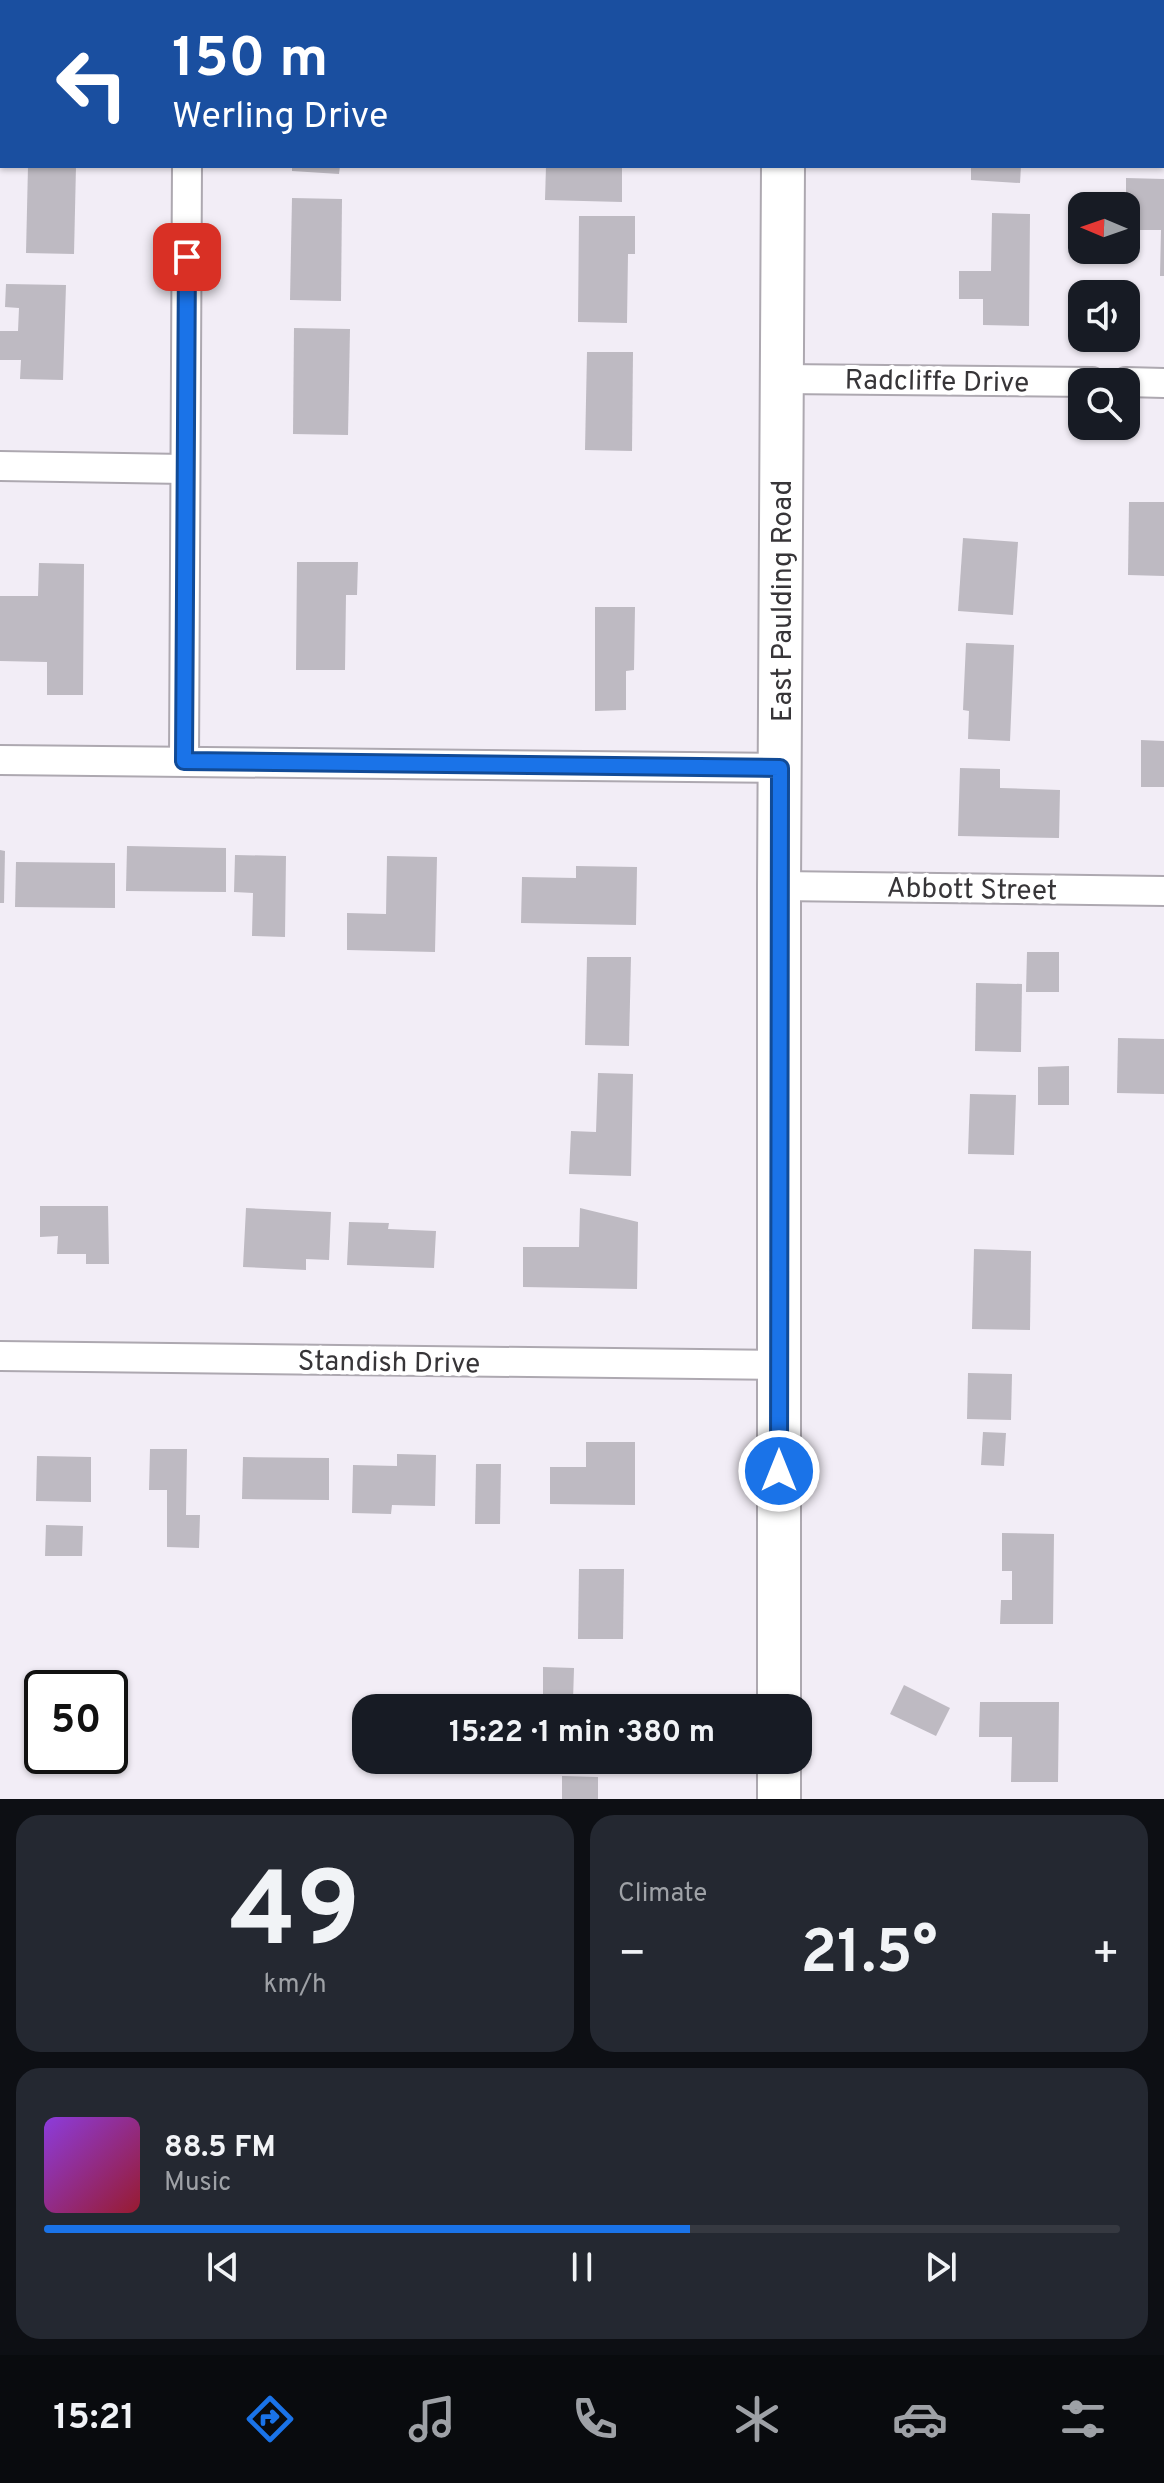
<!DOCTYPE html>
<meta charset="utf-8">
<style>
:root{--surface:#171b24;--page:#242831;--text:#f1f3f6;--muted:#9ea1a6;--line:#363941;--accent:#1a73e8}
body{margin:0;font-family:Overpass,sans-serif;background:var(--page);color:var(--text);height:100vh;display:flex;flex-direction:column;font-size:30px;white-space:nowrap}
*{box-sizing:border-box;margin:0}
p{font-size:26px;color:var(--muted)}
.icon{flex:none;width:44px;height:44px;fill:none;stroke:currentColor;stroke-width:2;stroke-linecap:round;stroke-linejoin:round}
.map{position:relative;height:1799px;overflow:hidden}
.side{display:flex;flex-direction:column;gap:16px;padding:16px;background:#0d0f14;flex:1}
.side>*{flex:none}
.guide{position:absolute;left:0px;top:0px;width:1164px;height:168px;box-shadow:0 2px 6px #0004;background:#1a4fa0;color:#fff;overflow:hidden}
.needle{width:52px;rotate:272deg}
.buttons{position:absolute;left:1068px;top:192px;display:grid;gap:16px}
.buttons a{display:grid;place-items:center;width:72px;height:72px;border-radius:16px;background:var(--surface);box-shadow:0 2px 6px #0004;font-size:40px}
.speed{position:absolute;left:24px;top:1670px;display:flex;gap:16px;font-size:40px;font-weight:700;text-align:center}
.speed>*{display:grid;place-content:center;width:104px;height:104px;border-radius:50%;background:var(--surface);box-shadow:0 2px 6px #0004;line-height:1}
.speed .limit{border:4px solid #111;border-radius:12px;background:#fff;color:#111}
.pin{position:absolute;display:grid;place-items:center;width:68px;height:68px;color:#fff;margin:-34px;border-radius:16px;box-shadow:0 4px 12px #0006}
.me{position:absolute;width:88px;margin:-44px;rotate:0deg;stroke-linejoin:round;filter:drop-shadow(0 0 6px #0008)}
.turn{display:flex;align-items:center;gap:28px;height:168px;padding:0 40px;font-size:36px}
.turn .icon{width:104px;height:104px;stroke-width:2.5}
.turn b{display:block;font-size:56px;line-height:68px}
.big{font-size:60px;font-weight:700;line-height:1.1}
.side .card{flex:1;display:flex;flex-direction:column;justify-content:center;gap:12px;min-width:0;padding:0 28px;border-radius:24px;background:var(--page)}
.side .dial{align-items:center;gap:0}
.dial b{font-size:104px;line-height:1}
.song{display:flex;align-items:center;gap:24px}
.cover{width:96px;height:96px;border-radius:12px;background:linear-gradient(135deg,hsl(270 70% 55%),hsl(350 70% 35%))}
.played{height:8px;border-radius:4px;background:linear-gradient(90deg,var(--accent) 60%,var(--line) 60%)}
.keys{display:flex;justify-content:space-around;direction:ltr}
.heat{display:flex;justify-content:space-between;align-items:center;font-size:44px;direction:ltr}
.side .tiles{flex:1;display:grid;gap:16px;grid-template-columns:1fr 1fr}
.card:last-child{grid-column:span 2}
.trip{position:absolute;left:352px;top:1694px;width:460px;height:80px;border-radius:24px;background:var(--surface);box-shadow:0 2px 6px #0004;font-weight:700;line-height:80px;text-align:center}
.menu{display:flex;height:128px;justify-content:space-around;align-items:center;background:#090b0e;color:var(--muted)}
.menu .icon{width:56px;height:56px}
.menu .current{color:var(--accent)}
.menu b{font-size:36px;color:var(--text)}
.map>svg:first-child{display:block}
.building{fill:#bebac2}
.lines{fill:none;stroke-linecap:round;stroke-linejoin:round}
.minor-casing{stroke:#ada8b0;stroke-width:32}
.secondary-casing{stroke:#ada8b0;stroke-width:46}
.minor{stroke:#fff;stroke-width:28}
.secondary{stroke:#fff;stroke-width:42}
.route-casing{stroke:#114b97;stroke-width:20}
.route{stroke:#1a73e8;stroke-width:14}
.labels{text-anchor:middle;stroke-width:8;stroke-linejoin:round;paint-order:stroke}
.street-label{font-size:28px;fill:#373538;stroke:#fff}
</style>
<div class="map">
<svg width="1164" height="1799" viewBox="0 0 1164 1799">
<rect width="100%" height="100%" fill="#f2edf6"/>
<!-- building -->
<g class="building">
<path d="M 28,166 L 76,166 L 74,254 L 26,253 Z"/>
<path d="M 292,166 L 340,166 L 339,174 L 292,171 Z"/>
<path d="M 546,166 L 622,166 L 622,202 L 545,200 Z"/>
<path d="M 971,166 L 1021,166 L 1020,183 L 971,180 Z"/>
<path d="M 1126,178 L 1164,179 L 1164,276 L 1160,276 L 1161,230 L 1126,230 Z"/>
<path d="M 292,198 L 342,199 L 341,301 L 290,300 Z"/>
<path d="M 992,213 L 1030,214 L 1029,326 L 983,325 L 983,299 L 959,299 L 959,271 L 991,271 Z"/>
<path d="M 579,216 L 635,216 L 635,254 L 628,254 L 627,323 L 578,322 Z"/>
<path d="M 6,284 L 66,285 L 63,380 L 20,379 L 21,360 L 0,360 L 0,331 L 18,331 L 19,308 L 5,307 Z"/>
<path d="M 294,328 L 350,329 L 348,435 L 293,434 Z"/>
<path d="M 587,352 L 633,352 L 632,451 L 585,450 Z"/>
<path d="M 1129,502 L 1164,502 L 1164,576 L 1128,575 Z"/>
<path d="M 963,538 L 1018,542 L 1013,615 L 958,611 Z"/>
<path d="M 297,562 L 358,562 L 357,595 L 346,595 L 345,670 L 296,670 Z"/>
<path d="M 39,563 L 84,564 L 83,695 L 47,695 L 47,662 L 0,661 L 0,596 L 38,596 Z"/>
<path d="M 595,607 L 635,607 L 634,670 L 626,671 L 626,710 L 595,711 Z"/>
<path d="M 966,643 L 1014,645 L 1010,741 L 968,739 L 969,711 L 963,710 Z"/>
<path d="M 1141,740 L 1164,741 L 1164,787 L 1141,787 Z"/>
<path d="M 960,768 L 1000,769 L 1000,788 L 1060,790 L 1059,838 L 958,836 Z"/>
<path d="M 127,846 L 226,848 L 226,892 L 126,891 Z"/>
<path d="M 0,850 L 5,851 L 4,903 L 0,903 Z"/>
<path d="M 235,855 L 286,856 L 285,937 L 252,936 L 253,893 L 234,892 Z"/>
<path d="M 387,856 L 437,857 L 435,952 L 347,950 L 347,913 L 386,914 Z"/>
<path d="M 16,862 L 115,863 L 115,908 L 15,907 Z"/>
<path d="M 576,866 L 637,867 L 636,925 L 521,923 L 522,877 L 576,878 Z"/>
<path d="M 1027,952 L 1059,952 L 1059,992 L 1026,992 Z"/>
<path d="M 587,957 L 631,957 L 629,1046 L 585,1045 Z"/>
<path d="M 976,983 L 1022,984 L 1021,1052 L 975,1051 Z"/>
<path d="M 1118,1038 L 1164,1039 L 1164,1094 L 1117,1093 Z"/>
<path d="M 1069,1066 L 1069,1105 L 1038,1105 L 1038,1067 Z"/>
<path d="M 598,1073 L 633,1074 L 631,1176 L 569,1174 L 571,1131 L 596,1132 Z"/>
<path d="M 970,1094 L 1016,1095 L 1014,1155 L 968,1154 Z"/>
<path d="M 40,1206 L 108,1206 L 109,1264 L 86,1264 L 86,1254 L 57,1254 L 58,1236 L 40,1237 Z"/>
<path d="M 246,1208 L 331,1212 L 329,1260 L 306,1259 L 306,1270 L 243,1267 Z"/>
<path d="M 580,1208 L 638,1222 L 637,1289 L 523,1287 L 523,1247 L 579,1247 Z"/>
<path d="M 349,1222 L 389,1223 L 388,1229 L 436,1231 L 434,1268 L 347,1265 Z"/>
<path d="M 974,1249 L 1031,1251 L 1030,1330 L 972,1329 Z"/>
<path d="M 968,1373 L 1012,1374 L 1011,1420 L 967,1419 Z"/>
<path d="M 983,1432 L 1006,1433 L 1004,1466 L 981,1465 Z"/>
<path d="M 586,1442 L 635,1442 L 635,1505 L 550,1504 L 550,1467 L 586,1467 Z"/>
<path d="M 150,1449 L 187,1449 L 186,1515 L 200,1515 L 199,1548 L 167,1547 L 167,1490 L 149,1490 Z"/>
<path d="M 397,1454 L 436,1455 L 435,1506 L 392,1505 L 391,1514 L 352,1513 L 353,1465 L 397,1466 Z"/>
<path d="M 37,1456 L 91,1457 L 91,1502 L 36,1501 Z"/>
<path d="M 243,1457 L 329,1458 L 329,1500 L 242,1499 Z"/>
<path d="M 476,1464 L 501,1464 L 500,1524 L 475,1524 Z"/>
<path d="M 46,1525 L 83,1526 L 82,1556 L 45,1556 Z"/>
<path d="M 1002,1533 L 1054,1534 L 1053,1624 L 1000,1624 L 1001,1600 L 1012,1600 L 1012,1571 L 1002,1571 Z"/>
<path d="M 579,1569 L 624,1569 L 623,1639 L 578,1639 Z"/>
<path d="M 543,1667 L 574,1668 L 573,1701 L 543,1700 Z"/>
<path d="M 904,1685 L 950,1708 L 936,1736 L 890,1714 Z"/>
<path d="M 595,1699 L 636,1700 L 636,1708 L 595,1708 Z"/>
<path d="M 980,1702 L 1059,1702 L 1058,1782 L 1011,1782 L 1012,1737 L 979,1737 Z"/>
<path d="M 562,1776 L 598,1777 L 598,1799 L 562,1799 Z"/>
</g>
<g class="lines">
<defs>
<g id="minor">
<path d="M 189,2 L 189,0"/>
<path d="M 782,379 L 1092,382"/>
<path d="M 1126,382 L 1164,383"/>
<path d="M 0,466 L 185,469"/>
<path d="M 0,760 L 780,768"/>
<path d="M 184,761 L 187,166"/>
<path d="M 779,886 L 1164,891"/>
<path d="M 0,1356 L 779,1365"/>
</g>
<g id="secondary">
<path d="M 784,2 L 784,0"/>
<path d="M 779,1708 L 779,886 L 783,166"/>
<path d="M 779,1799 L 779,1760"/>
</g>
</defs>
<!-- minor casing -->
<use href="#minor" class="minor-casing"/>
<!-- secondary casing -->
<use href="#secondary" class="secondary-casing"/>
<!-- minor -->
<use href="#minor" class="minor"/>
<!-- secondary -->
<use href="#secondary" class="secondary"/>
</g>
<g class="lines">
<defs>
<path id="route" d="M 187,257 L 184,761 L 780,768 L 779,1471"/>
</defs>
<!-- route casing -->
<use href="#route" class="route-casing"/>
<!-- route -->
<use href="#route" class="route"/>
</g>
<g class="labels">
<!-- street labels -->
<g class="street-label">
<text transform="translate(937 380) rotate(1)" y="10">Radcliffe Drive</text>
<text transform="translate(781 601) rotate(-90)" y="10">East Paulding Road</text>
<text transform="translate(972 888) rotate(1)" y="10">Abbott Street</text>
<text transform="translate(389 1361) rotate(1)" y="10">Standish Drive</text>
</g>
</g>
</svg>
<div class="buttons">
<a><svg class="needle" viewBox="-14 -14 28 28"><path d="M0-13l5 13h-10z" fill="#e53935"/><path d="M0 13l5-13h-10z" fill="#9ea1a6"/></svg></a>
<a><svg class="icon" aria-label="sound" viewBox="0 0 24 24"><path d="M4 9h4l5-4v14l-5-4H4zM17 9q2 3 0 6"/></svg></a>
<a><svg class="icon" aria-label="search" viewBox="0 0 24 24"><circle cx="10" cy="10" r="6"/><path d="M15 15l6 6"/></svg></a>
</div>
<div class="speed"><div class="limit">50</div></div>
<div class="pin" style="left:187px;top:257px;background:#d93025"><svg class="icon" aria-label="arrive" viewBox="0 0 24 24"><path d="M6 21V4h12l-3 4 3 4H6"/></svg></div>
<svg class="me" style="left:779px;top:1471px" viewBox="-20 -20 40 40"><circle r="17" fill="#1a73e8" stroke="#fff" stroke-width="3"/><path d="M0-11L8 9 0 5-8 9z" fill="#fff"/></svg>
<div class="trip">15:22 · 1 min · 380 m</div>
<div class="guide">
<div class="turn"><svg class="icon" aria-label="left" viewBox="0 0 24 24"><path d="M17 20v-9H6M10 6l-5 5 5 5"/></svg><div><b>150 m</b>Werling Drive</div></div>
</div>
</div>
<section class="side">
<div class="tiles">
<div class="card dial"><b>49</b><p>km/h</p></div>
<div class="card"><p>Climate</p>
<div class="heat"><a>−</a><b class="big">21.5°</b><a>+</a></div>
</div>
<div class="card">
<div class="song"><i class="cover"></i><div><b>88.5 FM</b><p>Music</p></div></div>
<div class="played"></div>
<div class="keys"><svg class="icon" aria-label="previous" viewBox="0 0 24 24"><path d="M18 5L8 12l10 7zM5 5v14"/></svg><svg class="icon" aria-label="pause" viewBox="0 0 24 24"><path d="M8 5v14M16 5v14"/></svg><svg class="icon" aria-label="next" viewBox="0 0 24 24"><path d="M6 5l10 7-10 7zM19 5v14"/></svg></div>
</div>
</div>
</section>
<nav class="menu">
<b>15:21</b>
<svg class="icon current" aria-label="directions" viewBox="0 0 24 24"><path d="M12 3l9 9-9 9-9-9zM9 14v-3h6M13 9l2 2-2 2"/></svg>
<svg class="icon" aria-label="music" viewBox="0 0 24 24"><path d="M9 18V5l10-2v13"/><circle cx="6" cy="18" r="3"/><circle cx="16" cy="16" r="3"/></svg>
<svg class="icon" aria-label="phone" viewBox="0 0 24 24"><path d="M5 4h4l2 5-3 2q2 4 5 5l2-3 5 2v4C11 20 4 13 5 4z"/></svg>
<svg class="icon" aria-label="climate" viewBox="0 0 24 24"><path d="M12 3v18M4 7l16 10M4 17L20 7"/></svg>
<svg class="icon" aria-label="car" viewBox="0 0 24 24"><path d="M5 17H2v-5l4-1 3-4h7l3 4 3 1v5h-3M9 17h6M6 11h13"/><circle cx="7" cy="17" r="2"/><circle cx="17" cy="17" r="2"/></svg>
<svg class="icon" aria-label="filters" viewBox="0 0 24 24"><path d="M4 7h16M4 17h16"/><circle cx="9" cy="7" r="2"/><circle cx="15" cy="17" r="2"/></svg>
</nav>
